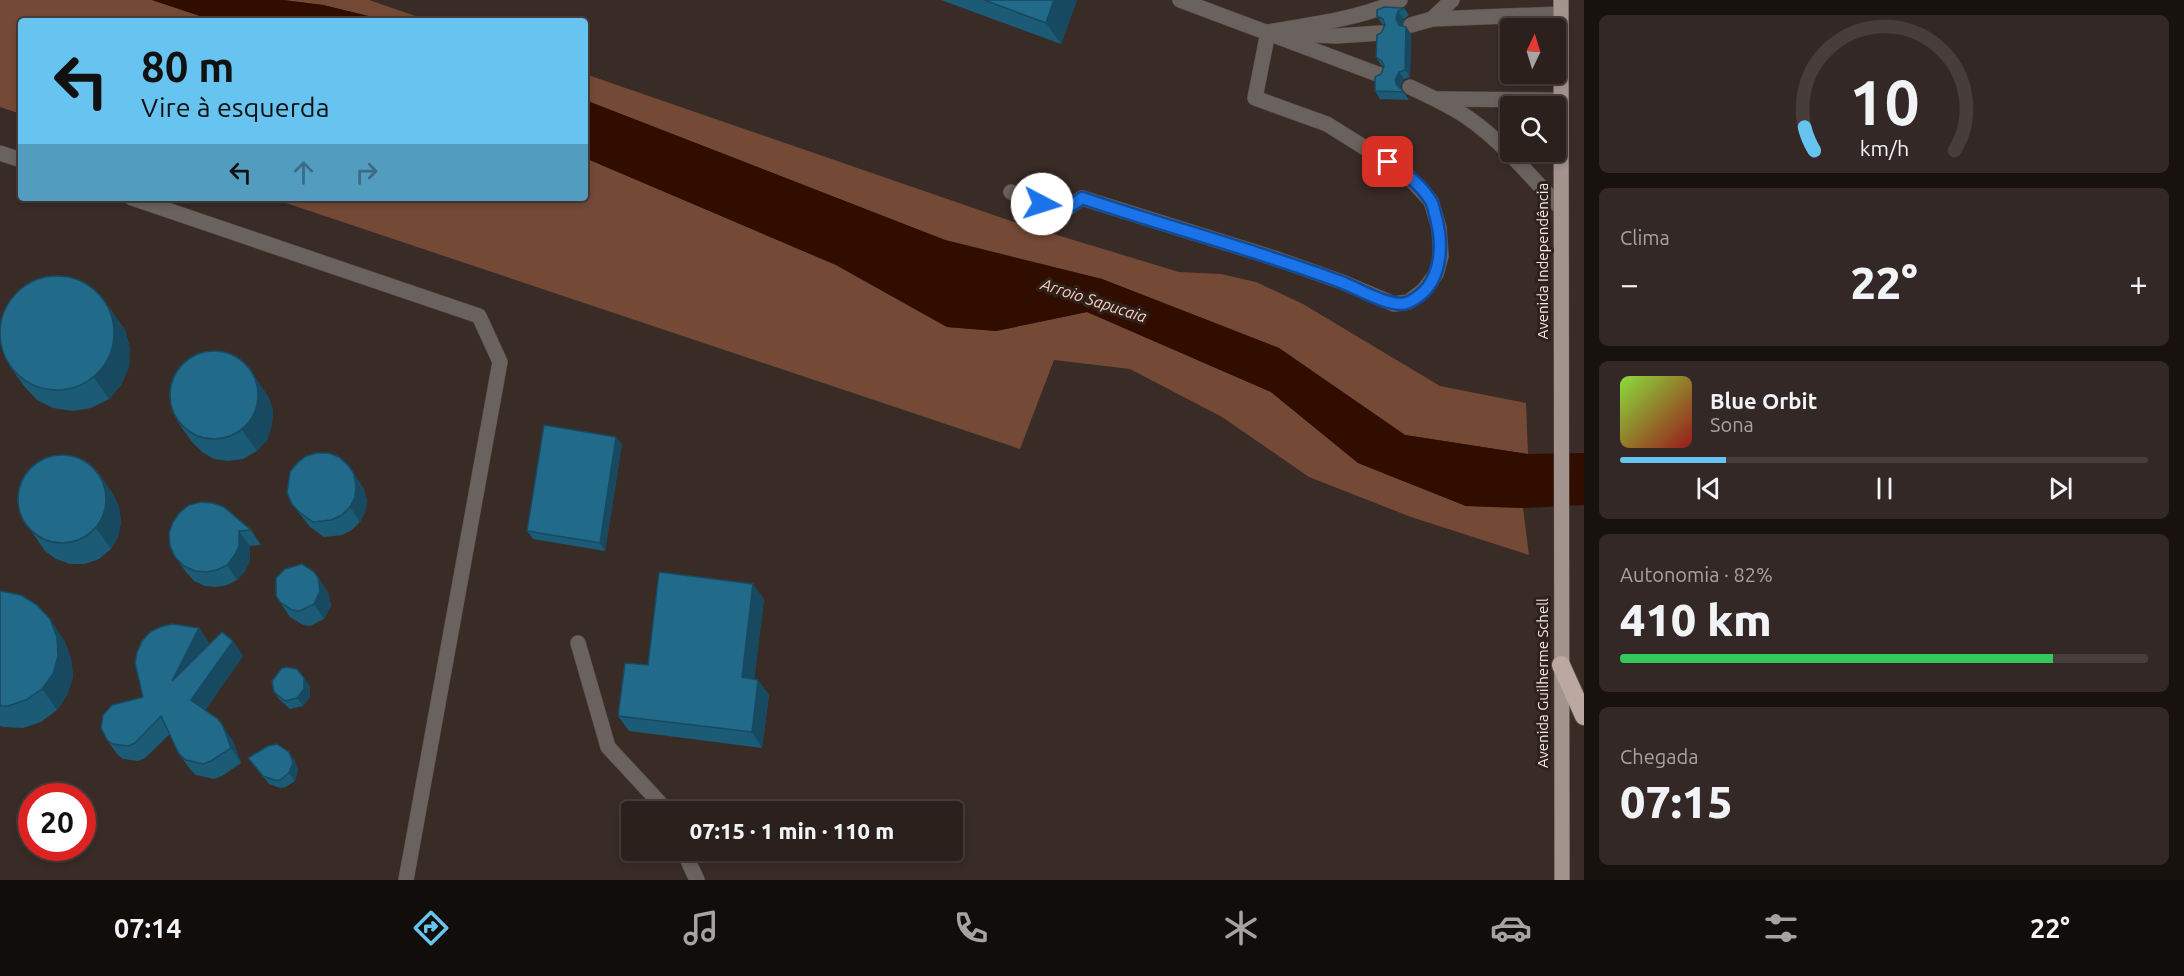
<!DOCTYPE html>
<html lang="pt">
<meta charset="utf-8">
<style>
:root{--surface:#2b201c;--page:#332825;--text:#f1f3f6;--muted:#a6a3a3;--line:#473e3b;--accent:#67c4f0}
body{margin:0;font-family:Ubuntu,sans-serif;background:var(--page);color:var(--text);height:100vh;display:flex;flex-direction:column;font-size:22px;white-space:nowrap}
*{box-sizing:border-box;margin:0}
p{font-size:20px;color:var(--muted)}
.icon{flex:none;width:33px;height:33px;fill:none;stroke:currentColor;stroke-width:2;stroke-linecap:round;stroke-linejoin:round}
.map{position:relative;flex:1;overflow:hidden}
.drawer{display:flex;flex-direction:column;gap:15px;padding:15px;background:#18120f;width:600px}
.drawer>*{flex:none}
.banner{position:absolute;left:18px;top:18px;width:570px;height:183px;border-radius:6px;box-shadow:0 3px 9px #0003,0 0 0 2px var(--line);background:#67c4f0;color:#111;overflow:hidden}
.needle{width:39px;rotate:4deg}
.controls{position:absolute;left:1500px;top:18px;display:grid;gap:12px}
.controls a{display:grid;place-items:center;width:66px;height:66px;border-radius:6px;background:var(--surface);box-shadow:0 3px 9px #0003,0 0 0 2px var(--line);font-size:30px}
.speed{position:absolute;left:18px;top:783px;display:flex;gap:12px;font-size:30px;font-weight:700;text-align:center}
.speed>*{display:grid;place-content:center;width:78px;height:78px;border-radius:50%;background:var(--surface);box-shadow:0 3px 9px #0003,0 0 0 2px var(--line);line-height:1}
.speed .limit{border:9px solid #d22;background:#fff;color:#111}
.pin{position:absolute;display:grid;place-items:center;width:51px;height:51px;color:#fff;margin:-26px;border-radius:12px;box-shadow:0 3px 9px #0006}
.me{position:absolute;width:66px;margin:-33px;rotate:95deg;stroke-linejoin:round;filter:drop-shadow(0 0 4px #0008)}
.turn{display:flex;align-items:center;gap:21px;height:126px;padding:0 24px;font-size:27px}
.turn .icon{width:78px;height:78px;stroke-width:2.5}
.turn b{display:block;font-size:42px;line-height:51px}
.lanes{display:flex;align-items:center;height:57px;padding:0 24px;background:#0003;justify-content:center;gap:30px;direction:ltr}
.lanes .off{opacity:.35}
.big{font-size:45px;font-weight:800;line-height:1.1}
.drawer .tile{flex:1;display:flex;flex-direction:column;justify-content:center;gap:9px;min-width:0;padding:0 21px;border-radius:9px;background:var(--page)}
.drawer .dial{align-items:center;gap:0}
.dial svg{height:156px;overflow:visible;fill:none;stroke:var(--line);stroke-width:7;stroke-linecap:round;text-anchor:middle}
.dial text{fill:var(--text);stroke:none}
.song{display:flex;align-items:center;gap:18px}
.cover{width:72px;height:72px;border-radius:9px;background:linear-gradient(135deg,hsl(90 70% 55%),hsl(0 70% 35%))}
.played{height:6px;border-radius:3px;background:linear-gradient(90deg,var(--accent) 20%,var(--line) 20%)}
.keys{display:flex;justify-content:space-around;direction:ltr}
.heat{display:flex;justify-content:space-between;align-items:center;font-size:33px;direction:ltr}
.charge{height:9px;border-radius:4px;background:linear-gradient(90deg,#34c759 82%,var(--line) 0)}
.trip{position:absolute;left:621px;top:801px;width:342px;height:60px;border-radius:6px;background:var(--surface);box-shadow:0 3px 9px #0003,0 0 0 2px var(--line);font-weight:800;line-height:60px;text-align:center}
.menu{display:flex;height:96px;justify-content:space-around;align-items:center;background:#110d0b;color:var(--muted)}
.menu .icon{width:42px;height:42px}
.menu .active{color:var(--accent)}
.menu b{font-size:27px;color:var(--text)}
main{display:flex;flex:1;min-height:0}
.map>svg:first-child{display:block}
.green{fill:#744936}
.water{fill:#310d00}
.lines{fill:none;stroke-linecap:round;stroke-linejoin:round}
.minor-casing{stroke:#574a45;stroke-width:16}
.major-casing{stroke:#574a45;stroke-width:16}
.highway-casing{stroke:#574a45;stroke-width:20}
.minor{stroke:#69625f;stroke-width:15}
.major{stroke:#a3948e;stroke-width:15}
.highway{stroke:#baa8a1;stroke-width:18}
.wall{fill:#1c5b76}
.shaded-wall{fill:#174a60}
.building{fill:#216a89;stroke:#174a60;stroke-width:1.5}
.route-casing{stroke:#114b97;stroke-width:15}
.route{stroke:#1a73e8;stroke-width:10}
.labels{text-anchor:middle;stroke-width:6;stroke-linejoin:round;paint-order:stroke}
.street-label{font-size:15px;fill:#f4eae6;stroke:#2f221c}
.water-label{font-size:16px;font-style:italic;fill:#fbd0be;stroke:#2f221c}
</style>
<main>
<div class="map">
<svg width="1584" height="880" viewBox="0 0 1584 880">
<rect width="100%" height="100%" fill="#392b26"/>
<!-- green -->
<g class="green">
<path d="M 0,0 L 152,0 L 215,21 L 21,21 L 21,114 L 0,107 Z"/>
<path d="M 283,0 L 369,0 L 430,21 L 389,21 L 323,5 Z"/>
<path d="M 585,74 L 1011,221 L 1179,272 L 1221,274 L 1256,282 L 1303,304 L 1440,386 L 1526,403 L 1528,454 L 1405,435 L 1279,348 L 1102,279 L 945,240 L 585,100 Z"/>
<path d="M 585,158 L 836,265 L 947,327 L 996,331 L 1087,312 L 1271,392 L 1358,463 L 1466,506 L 1523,508 L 1529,555 L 1411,517 L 1309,477 L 1222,417 L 1130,369 L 1054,360 L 1020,449 L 271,198 L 585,198 Z"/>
</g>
<!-- water -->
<g class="water">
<path d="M 152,0 L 283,0 L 323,5 L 389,21 L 215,21 Z"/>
<path d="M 585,100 L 945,240 L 1102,279 L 1279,348 L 1405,435 L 1528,454 L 1584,453 L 1584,505 L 1523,508 L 1466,506 L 1358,463 L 1271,392 L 1087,312 L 996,331 L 947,327 L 836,265 L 585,158 Z"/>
</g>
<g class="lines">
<defs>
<g id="minor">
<path d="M 1180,0 L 1380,75"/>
<path d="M 1432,19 L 1452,0"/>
<path d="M 1411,25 L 1432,19 L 1561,14"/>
<path d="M 1268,32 C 1312,24 1360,19 1400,0"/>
<path d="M 1295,34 L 1336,36 L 1381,33"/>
<path d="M 1410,87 C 1431,97 1452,106 1471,120 C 1505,144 1532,179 1561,208"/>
<path d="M 1437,99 L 1561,100"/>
<path d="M 0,153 L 21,160"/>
<path d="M 1011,192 L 1058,210 L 1069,207 L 1082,198 L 1277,259 L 1342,282 L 1394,304 L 1408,302 L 1423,291 L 1436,274 L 1441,256 L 1439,228 L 1431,201 L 1405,173 L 1327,124 L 1255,98 L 1268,32"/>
<path d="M 132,198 L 479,316 L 500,362 L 406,880"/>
<path d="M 578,643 L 608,747 L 659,802 L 664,812"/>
<path d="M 683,850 L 697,880"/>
</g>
<path id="major" d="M 1561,0 L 1562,880"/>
<path id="highway" d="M 1561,665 L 1584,716"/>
</defs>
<!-- minor casing -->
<use href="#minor" class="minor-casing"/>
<!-- major casing -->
<use href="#major" class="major-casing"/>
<!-- highway casing -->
<use href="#highway" class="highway-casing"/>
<!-- minor -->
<use href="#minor" class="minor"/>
<!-- major -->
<use href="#major" class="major"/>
<!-- highway -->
<use href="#highway" class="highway"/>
</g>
<!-- wall -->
<g class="wall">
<path d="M 941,0 L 1077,0 L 1061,44 Z"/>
<path d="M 1404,8 L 1409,15 L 1404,19 L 1402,26 L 1406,27 L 1411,34 L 1410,77 L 1404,79 L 1400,87 L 1409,100 L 1380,99 L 1375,91 L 1384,67 L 1381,65 L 1376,57 L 1381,33 L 1385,25 L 1382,24 L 1377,16 Z"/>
<path d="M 99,293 L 125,330 L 130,348 L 129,367 L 121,385 L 109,399 L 91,408 L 73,411 L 53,408 L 37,400 L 24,386 L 9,365 Z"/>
<path d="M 268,396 L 273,410 L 272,425 L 267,440 L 257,451 L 243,459 L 228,461 L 214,459 L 202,452 L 192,442 L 177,421 Z"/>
<path d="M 622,444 L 605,551 L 533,539 L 527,531 Z"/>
<path d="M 348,465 L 364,489 L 367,501 L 365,512 L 360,522 L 352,530 L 342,535 L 324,537 L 310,527 L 292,504 Z"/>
<path d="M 98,473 L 113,494 L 119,507 L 121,522 L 118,537 L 111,549 L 99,559 L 85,564 L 70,564 L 56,559 L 45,551 L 30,529 Z"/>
<path d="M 213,503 L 251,530 L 261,545 L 250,546 L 250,561 L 245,571 L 237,580 L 227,585 L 216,587 L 205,586 L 194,581 L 186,572 L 175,557 Z"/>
<path d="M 0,591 L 64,640 L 71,658 L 73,677 L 67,695 L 57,710 L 41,722 L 23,728 L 4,727 L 0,726 Z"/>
<path d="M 328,592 L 331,606 L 324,619 L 310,626 L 303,625 L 290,617 L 280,602 Z"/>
<path d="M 764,599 L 754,679 L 758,680 L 769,695 L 762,748 L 629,731 L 618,716 L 648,665 Z"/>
<path d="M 199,628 L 209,643 L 208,646 L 233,641 L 243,656 L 205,710 L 233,741 L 241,763 L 222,776 L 214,779 L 196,775 L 190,769 L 179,754 L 170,734 L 145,758 L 138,761 L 123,759 L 118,755 L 107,740 Z"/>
<path d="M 310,686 L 310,697 L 303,706 L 290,709 L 279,699 L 274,692 Z"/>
<path d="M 248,758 L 294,759 L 298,770 L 295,781 L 286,787 L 280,788 L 269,784 Z"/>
</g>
<!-- shaded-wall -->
<g class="shaded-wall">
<path d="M 1054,0 L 1077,0 L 1061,44 L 1046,23 Z"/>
<path d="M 1398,11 L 1404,19 L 1402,27 L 1396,19 Z"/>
<path d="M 1406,27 L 1411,34 L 1410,77 L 1405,70 Z"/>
<path d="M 1399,72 L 1404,79 L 1400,87 L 1402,93 L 1397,85 L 1395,80 Z"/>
<path d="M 110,309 L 125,330 L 130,348 L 129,367 L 121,385 L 109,399 L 94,378 Z"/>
<path d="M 253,374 L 268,396 L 273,410 L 272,425 L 267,440 L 257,451 L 242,430 Z"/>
<path d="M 616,437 L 622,444 L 605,551 L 600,543 Z"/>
<path d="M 348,465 L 364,489 L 367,501 L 365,512 L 360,522 L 350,507 Z"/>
<path d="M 98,473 L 113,494 L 119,507 L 121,522 L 118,537 L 111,549 L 96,528 Z"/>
<path d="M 239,531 L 250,546 L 250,561 L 245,571 L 237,580 L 227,565 Z"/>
<path d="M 318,577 L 328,592 L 331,606 L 324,619 L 314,604 Z"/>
<path d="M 753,584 L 764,599 L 753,692 L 742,677 Z"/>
<path d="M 50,619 L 64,640 L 71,658 L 73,677 L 67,695 L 57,710 L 42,689 Z"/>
<path d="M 199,628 L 209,643 L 183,696 L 172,681 Z"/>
<path d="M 233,641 L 243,656 L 202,715 L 191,700 Z"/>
<path d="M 304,678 L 310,686 L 310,697 L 303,706 L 297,698 Z"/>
<path d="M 758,680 L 769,695 L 762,748 L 752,732 Z"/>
<path d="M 223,726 L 233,741 L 241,763 L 231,748 Z"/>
<path d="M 289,752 L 294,759 L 298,770 L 295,781 L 289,773 Z"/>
</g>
<!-- building -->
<g class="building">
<path d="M 984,0 L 1054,0 L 1046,23 Z"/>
<path d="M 1384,7 L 1404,8 L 1398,11 L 1396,19 L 1399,25 L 1406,27 L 1405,70 L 1399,72 L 1395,80 L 1397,85 L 1404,92 L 1375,91 L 1375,77 L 1381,74 L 1384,66 L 1382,61 L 1376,57 L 1377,35 L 1381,33 L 1385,25 L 1383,19 L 1377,16 L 1377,10 Z"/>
<circle cx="57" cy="333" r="57"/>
<circle cx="214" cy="395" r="44"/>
<path d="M 544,425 L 616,437 L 600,543 L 527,531 Z"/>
<path d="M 317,453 L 329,453 L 339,457 L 348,465 L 354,474 L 356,486 L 355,497 L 350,507 L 342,515 L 331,520 L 313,522 L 299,512 L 292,504 L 287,493 L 290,472 L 297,463 L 306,456 Z"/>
<circle cx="62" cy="499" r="44"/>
<path d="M 201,502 L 213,503 L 224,507 L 251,530 L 239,531 L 239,546 L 234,556 L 227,565 L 217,570 L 206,572 L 195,571 L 184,566 L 175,557 L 170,546 L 169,533 L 173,522 L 180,512 L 189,505 Z"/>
<path d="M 302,564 L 313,571 L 318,577 L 320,591 L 314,604 L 300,611 L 292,610 L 280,602 L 276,596 L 276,578 L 285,569 Z"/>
<path d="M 659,572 L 753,584 L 742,677 L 758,680 L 752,732 L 618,716 L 625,663 L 648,665 Z"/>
<path d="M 0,591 L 21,595 L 37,605 L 50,619 L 57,637 L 58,656 L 53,674 L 42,689 L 26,700 L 8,706 L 0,706 Z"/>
<path d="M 172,624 L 199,628 L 172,681 L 222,632 L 233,641 L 191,700 L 218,719 L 223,726 L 231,748 L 211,761 L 203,764 L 186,760 L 179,754 L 161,716 L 135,743 L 128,746 L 113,744 L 107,740 L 101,728 L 103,715 L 112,705 L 143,697 L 135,663 L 137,652 L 142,641 L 150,632 L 160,627 Z"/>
<path d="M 286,667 L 297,669 L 304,678 L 304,689 L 297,698 L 285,701 L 274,692 L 272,681 L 281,669 Z"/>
<path d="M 277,744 L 289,752 L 293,763 L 289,773 L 280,780 L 274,780 L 263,776 L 248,758 L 268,746 Z"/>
</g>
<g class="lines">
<defs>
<path id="route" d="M 1042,204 C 1062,212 1065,211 1082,198 C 1168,227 1256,250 1341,282 C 1358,288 1392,310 1409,302 C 1443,286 1444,245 1435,214 C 1434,210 1433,205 1431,201 C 1421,185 1403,171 1388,162"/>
</defs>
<!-- route casing -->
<use href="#route" class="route-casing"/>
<!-- route -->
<use href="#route" class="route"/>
</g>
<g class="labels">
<!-- street labels -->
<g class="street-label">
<text transform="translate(1543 261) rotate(-90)" y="5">Avenida Independência</text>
<text transform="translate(1543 683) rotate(-90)" y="5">Avenida Guilherme Schell</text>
</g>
<!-- water labels -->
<g class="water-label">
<text transform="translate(1094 300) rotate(18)" y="6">Arroio Sapucaia</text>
</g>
</g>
</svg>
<div class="controls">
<a><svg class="needle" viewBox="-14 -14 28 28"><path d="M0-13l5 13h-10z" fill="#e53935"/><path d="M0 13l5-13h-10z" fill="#a6a3a3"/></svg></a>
<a><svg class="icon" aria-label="search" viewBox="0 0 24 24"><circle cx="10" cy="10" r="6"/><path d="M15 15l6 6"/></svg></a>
</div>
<div class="speed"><div class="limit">20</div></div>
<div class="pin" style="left:1388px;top:162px;background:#d93025"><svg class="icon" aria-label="arrive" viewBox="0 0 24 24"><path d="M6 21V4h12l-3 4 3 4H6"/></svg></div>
<svg class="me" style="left:1042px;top:204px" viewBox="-20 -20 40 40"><circle r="19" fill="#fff"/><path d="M0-13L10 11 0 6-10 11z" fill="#1a73e8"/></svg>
<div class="trip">07:15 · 1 min · 110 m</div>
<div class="banner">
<div class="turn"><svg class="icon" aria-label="left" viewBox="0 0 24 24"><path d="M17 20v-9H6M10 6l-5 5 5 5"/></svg><div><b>80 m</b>Vire à esquerda</div></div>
<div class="lanes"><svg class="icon" aria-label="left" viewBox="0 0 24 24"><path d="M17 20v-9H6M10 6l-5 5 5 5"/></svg><svg class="icon off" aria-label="ahead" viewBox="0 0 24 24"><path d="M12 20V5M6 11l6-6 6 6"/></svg><svg class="icon off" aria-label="right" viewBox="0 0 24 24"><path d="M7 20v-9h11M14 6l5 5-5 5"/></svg></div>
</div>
</div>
<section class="drawer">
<div class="tile dial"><svg viewBox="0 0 100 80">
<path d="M14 69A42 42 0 1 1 86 69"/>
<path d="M14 69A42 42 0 0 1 9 57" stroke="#67c4f0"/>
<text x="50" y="56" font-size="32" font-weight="700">10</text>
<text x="50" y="72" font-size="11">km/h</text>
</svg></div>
<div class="tile"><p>Clima</p>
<div class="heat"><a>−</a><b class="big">22°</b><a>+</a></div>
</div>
<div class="tile">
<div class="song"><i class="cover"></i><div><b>Blue Orbit</b><p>Sona</p></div></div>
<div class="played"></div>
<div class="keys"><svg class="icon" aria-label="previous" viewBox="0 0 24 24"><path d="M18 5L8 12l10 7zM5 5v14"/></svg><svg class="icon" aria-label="pause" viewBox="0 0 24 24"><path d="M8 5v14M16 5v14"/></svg><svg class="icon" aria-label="next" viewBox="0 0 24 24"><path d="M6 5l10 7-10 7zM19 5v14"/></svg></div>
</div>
<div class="tile"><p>Autonomia · 82%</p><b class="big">410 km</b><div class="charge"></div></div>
<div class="tile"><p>Chegada</p><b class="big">07:15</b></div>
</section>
</main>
<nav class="menu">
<b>07:14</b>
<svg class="icon active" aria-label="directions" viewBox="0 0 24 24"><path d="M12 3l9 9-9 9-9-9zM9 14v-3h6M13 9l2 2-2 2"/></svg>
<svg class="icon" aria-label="music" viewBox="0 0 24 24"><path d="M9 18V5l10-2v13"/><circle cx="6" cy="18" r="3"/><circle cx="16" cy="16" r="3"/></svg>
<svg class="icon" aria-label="phone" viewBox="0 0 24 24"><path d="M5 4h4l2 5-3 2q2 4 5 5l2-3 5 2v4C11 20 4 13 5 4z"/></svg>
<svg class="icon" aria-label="climate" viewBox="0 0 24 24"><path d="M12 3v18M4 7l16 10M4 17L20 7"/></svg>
<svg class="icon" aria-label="car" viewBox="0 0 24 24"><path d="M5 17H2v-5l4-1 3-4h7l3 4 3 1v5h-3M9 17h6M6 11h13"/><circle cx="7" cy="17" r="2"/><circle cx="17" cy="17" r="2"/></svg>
<svg class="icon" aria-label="filters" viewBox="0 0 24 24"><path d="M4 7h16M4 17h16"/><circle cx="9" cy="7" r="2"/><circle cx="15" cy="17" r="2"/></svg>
<b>22°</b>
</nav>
